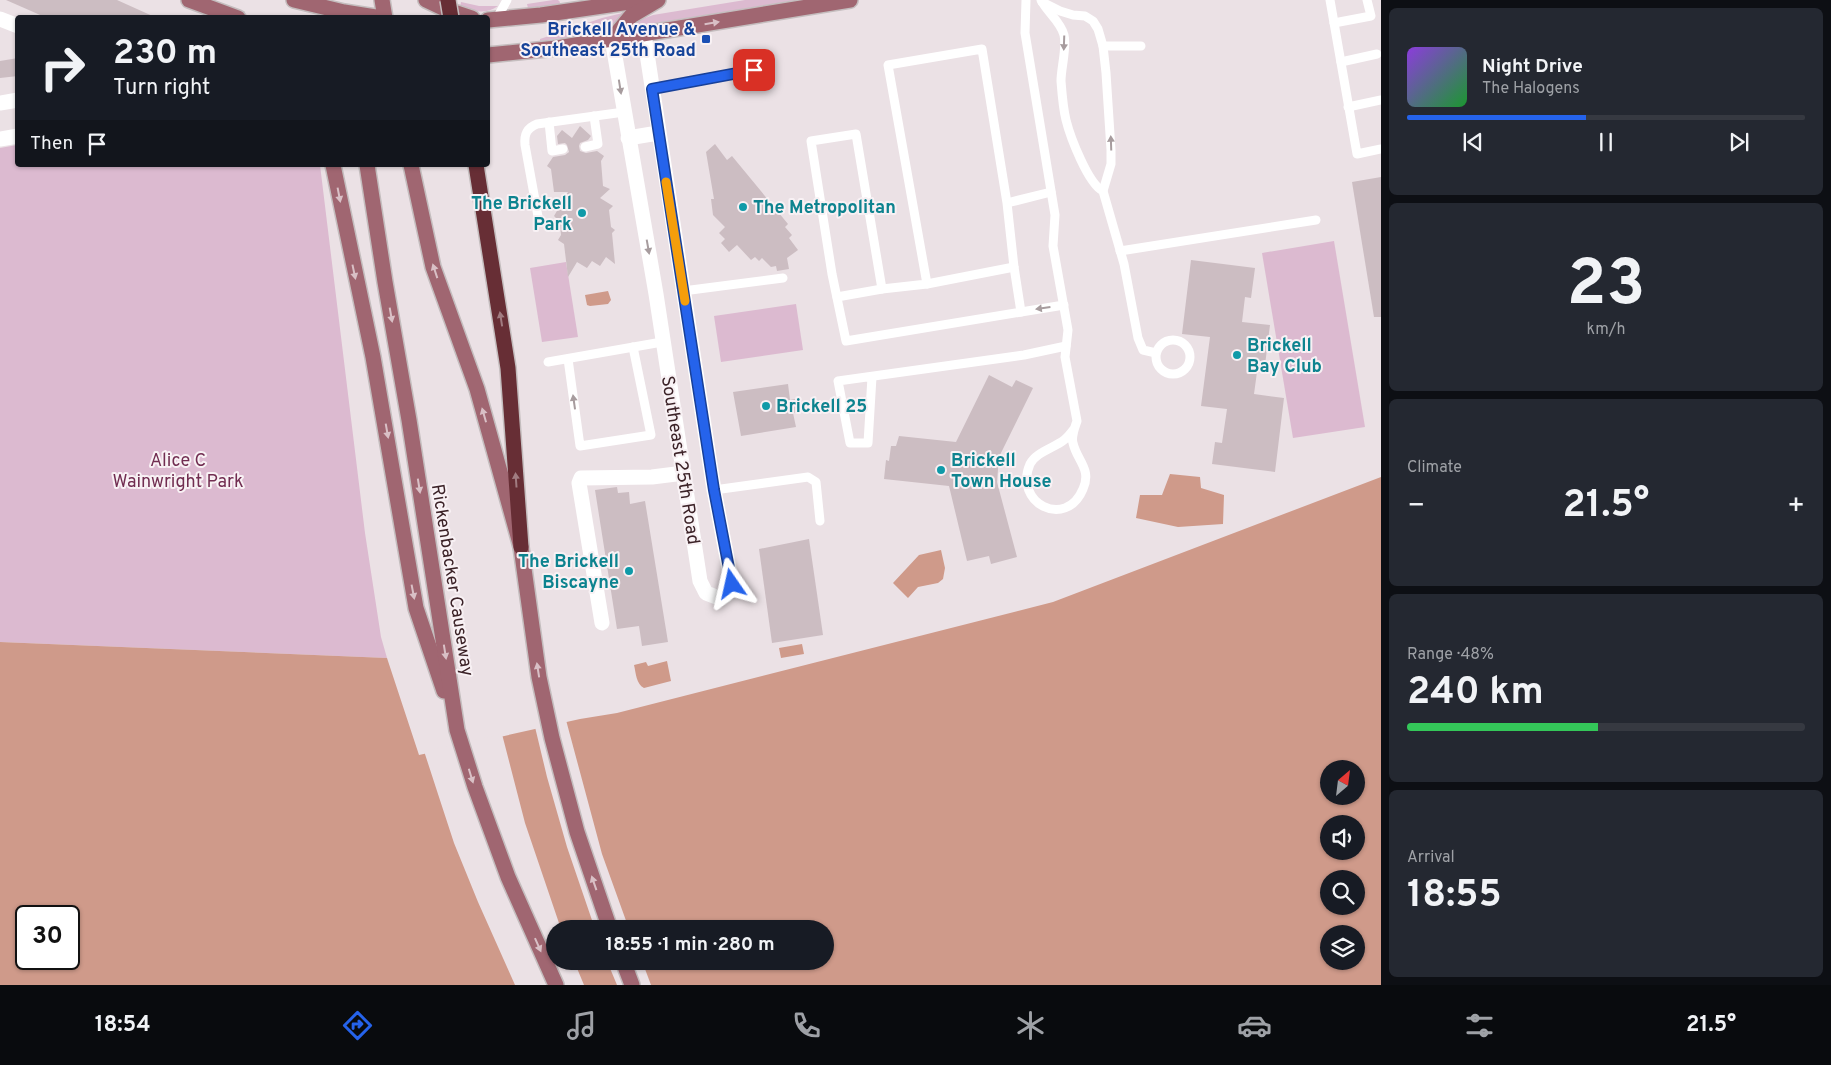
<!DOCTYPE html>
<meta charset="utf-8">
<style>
:root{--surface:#171b24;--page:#242831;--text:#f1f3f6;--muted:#9ea1a6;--line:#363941;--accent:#2563eb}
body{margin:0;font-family:Overpass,sans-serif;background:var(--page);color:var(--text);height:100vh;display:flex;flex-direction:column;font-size:19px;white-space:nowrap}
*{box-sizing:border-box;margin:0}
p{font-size:16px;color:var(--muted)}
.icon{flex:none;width:28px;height:28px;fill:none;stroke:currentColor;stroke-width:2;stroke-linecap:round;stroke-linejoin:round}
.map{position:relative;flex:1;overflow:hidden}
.side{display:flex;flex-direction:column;gap:8px;padding:8px;background:#0d0f14;width:450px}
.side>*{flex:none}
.guide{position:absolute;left:15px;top:15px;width:475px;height:152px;border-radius:5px;box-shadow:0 1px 4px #0004;background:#171b24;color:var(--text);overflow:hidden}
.needle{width:32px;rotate:28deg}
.tools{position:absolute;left:1320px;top:760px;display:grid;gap:10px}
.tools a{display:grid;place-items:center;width:45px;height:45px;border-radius:50%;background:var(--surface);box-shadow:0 1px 4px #0004;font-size:25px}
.speed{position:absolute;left:15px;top:905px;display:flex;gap:10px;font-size:25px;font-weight:700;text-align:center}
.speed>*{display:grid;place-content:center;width:65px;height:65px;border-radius:50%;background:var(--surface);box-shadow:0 1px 4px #0004;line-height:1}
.speed .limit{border:2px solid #111;border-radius:8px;background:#fff;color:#111}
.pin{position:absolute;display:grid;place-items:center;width:42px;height:42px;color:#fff;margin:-21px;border-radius:10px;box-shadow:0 2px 8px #0006}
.me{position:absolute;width:55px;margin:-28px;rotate:349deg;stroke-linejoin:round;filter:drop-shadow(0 0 4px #0008)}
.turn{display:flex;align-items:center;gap:18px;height:105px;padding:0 15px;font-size:22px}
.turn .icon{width:65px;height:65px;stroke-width:2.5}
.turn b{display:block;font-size:35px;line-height:42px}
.then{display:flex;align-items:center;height:48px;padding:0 15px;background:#0003;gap:10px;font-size:19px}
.big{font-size:38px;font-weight:700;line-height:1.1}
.side .card{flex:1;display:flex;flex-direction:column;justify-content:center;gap:8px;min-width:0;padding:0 18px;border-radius:8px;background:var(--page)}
.side .dial{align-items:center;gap:0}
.dial b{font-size:65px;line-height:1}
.song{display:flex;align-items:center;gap:15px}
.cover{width:60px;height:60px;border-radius:8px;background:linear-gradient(135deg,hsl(270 70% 55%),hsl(130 70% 35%))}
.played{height:5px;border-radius:2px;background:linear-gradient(90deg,var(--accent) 45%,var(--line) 45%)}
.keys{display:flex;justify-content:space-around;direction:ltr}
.heat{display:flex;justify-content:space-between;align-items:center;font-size:28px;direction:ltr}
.charge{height:8px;border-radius:4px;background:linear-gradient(90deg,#34c759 48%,var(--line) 0)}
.trip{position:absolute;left:546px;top:920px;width:288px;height:50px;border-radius:25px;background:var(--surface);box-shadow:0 1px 4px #0004;font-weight:700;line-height:50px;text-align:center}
.tabs{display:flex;height:80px;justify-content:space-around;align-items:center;background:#090b0e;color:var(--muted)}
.tabs .icon{width:35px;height:35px}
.tabs .active{color:var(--accent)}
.tabs b{font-size:22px;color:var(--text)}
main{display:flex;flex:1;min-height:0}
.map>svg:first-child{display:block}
.green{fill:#dcbad0}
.water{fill:#cf9a8a;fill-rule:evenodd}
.pier{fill:#ebe1e5}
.building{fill:#ccbdc2}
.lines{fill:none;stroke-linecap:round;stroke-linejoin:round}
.primary-casing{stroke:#c4bdbe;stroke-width:18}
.highway-casing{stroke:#c4bdbe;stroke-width:18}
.lane{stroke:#fff;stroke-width:9}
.street{stroke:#fff;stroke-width:15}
.primary{stroke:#a06671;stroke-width:15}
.highway{stroke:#672e35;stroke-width:15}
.highway-bridge-casing{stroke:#c4bdbe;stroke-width:18;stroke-linecap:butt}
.highway-bridge{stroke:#672e35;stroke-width:15}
.oneway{fill:#d9c0c6}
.oneway2{fill:#a79c9e}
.oneway3{fill:#a17c81}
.route-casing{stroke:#184099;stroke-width:12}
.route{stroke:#2563eb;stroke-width:9}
.slow{stroke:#f59e0b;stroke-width:9}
.transit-dot{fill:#1a4fb4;stroke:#f8f1f4;stroke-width:2}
.culture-dot{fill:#0f9aa8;stroke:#f8f1f4;stroke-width:2}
.labels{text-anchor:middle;stroke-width:4;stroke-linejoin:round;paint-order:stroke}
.transit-label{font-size:18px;font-weight:bold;fill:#164399;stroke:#f8f1f4;text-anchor:end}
.culture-label{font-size:18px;font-weight:bold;fill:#0d838f;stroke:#f8f1f4;text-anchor:start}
.park-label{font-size:18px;fill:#712d51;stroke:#f8f1f4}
.street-label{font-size:18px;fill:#3b2227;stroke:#f8f1f4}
</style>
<main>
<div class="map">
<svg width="1381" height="985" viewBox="0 0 1381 985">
<rect width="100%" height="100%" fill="#ebe1e5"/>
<!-- green -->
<g class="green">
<path d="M 553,0 L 558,0 L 560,2 L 559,5 L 528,8 L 527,4 Z"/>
<path d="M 745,0 L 797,0 L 638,26 L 636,24 L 637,21 L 653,15 Z"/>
<path d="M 461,2 L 479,6 L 498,6 C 486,15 474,11 460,8 Z"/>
<path d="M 631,11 L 615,31 L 540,41 L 540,39 L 602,18 Z"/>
<path d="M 17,145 L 18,165 L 320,165 L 365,533 L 381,637 L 387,658 L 0,642 L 0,148 Z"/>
<path d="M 1334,241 L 1365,427 L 1293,438 L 1262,253 Z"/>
<path d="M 566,262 L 578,337 L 542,342 L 530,268 Z"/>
<path d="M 796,304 L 803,350 L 721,362 L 714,316 Z"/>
</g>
<!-- water -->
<g class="water">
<path d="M 608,291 L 611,300 L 608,304 L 590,306 L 587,305 L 585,295 Z"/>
<path d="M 1170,474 L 1200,477 L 1201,488 L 1224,495 L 1223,524 L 1178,527 L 1136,518 L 1140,495 L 1162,495 Z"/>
<path d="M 1381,477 L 1381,985 L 0,985 L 0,642 L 387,658 L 419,755 L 580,719 L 617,713 L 1053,602 ZM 1329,769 L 1356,769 L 1356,796 L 1329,796 ZM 1329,824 L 1356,824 L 1356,851 L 1329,851 ZM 1329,879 L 1356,879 L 1356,906 L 1329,906 ZM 26,916 L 69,916 L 69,959 L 26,959 ZM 555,929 L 825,929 L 825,961 L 555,961 ZM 1329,934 L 1356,934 L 1356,961 L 1329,961 Z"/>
<path d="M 941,550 L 945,568 L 943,579 L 938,583 L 918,587 L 908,598 L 893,583 L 919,555 Z"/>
<path d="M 802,644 L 804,654 L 781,658 L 779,648 Z"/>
<path d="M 667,661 L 671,681 L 644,688 C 636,684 636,673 634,665 L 646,662 L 648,666 Z"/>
</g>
<!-- pier -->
<g class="pier">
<path d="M 566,720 L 602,854 L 629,929 L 595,929 L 567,847 L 547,777 L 535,727 Z"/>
<path d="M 502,734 L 525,823 L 561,929 L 555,929 L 555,961 L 574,961 L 584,985 L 515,985 L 478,902 L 454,843 L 437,791 L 424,751 Z"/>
<path d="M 607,961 L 642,961 L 651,985 L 617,985 Z"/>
</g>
<!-- building -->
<g class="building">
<path d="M 6,0 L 117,0 L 157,18 L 47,18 Z"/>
<path d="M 18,58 L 18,76 L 0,78 L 0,61 Z"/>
<path d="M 580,126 L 591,136 L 588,140 L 580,143 L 579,146 L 580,151 L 586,153 L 597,151 L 604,156 L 601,161 L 603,186 L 610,189 L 600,198 L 613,206 L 609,210 L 611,227 L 615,230 L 612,233 L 615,264 L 606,257 L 600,266 L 592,261 L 587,268 L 577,262 L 568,277 L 564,244 L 558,240 L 561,235 L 560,222 L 554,216 L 568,192 L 554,192 L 551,169 L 547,166 L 553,157 L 565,155 L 569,152 L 567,145 L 565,143 L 558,144 L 557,136 L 562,130 L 572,138 Z"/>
<path d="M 715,144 L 727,160 L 732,156 L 788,224 L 785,227 L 792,235 L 789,238 L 798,250 L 787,258 L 789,269 L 777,271 L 776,266 L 771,267 L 762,258 L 759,261 L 755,257 L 751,260 L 737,245 L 729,252 L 721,243 L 725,239 L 719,233 L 725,227 L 713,215 L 711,199 L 714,199 L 706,152 Z"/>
<path d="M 1381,177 L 1381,317 L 1374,317 L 1352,182 Z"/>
<path d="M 1191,260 L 1255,268 L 1251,298 L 1245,297 L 1242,322 L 1270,325 L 1264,373 L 1257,372 L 1254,394 L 1284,398 L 1275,472 L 1212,464 L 1215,442 L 1222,443 L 1227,409 L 1201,406 L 1210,337 L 1182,334 Z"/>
<path d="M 989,375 L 1012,387 L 1016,380 L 1033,388 L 999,457 L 997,482 L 1017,557 L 991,564 L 989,556 L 967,561 L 949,486 L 884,479 L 886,460 L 889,461 L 891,446 L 896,446 L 899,436 L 956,442 Z"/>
<path d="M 788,384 L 790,400 L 795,399 L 797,412 L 793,413 L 796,427 L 741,436 L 733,392 Z"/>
<path d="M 617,487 L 618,493 L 629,492 L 630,504 L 645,501 L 668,642 L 642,646 L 639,626 L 617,629 L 595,490 Z"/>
<path d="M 809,539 L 823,635 L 772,643 L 759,549 Z"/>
</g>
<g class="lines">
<defs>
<g id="primary">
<path d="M 189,0 L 238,18"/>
<path d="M 294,0 L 344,12 L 382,18"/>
<path d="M 382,0 L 385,18"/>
<path d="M 426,0 L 445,9 L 472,18"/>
<path d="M 488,20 L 541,15 L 643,0"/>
<path d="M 612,39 L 631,16 L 658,0"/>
<path d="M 488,55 L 557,48 L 850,0"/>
<path d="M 333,165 L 373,357 L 416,608 L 444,691"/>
<path d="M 367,165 L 385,282 L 409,420 L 457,730 L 475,787 L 508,877 L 556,985"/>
<path d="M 411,165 L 433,267 L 477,389 L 521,547 L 539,677 L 552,738 L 577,832 L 610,929"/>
<path d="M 623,961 L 632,985"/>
</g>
<path id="highway" d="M 476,165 L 508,368 L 521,547"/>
</defs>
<!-- primary casing -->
<use href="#primary" class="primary-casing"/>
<!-- highway casing -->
<use href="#highway" class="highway-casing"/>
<!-- lane -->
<g class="lane">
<path d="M 1026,0 L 1025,33 L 1055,215 L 1053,246 L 1068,330 L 1065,357 L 1077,421 C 1075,427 1071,436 1073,443 C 1077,461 1092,469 1083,489 C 1066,530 1013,503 1030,464 C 1036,452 1054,448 1064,440 C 1068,437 1071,433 1074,429"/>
<path d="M 1041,0 C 1047,12 1061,22 1064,35 C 1067,48 1061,68 1061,81 C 1062,94 1063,108 1066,120 C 1070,136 1088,184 1103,191"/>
<path d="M 1330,0 L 1357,154 L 1381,149"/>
<path d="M 1042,2 L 1060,11 L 1073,15 L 1085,16 L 1093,21 L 1098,29 L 1103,46 L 1141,46"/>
<path d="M 496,20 L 507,0"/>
<path d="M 1334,23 L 1371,16 L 1367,0"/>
<path d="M 1103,46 L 1106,73 L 1111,150 L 1111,164 L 1103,191 L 1124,264 L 1138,338 L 1143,350 L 1156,353"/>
<path d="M 1341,62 L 1377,54"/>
<path d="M 652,89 L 753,70"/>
<path d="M 1348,107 L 1381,100"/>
<path d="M 549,122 L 552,151 L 563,149"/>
<path d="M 585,147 L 598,144 L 594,116"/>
<path d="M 1007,203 L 982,49 L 888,65 L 927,284 L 882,289 L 856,134 L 811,141 L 832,274 L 846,341 L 1021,312 L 1014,267 L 1007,203 L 1051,192"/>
<path d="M 539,222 L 525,145 C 524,134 527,128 537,124 L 624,112"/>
<path d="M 1120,251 L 1316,220"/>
<path d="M 927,284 L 1014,267"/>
<path d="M 683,291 L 783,278"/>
<path d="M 837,297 L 882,289"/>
<path d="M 1021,312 L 1064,305"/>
<circle cx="1173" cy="357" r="17"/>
<path d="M 568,359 L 580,446 L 651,435 L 633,347"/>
<path d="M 548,362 L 662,342"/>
<path d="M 872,377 L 868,443 L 850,443 L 838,381 L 1024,355 L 1066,346"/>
<path d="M 714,490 L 808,477 L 816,482 L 820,521"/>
</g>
<!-- street -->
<g class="street">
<path d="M 0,19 L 18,26"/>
<path d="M 612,39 L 656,294 L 700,581 L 706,593 L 719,598 L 725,596 L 732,584 L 714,490 L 644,34"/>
<path d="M 0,103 L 18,100"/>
<path d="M 628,138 L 658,133"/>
<path d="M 0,139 L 18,136"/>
<path d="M 602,623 L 579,483 L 581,478 L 652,477 L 684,473"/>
</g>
<!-- primary -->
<use href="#primary" class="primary"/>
<!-- highway -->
<use href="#highway" class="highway"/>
<defs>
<path id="highway-bridge" d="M 448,0 L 451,18"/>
</defs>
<!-- highway-bridge casing -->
<use href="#highway-bridge" class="highway-bridge-casing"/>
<!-- highway-bridge -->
<use href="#highway-bridge" class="highway-bridge"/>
</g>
<!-- one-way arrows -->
<defs><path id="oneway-solid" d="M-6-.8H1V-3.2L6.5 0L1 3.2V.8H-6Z" transform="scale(1.25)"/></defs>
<g class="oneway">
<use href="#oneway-solid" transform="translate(712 23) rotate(-9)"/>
<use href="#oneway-solid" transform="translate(339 195) rotate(79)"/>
<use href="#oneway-solid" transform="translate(435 271) rotate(-108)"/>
<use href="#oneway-solid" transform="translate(354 272) rotate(78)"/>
<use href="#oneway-solid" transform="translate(391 315) rotate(80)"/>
<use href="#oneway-solid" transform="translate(484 415) rotate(-106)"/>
<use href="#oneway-solid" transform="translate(387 431) rotate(80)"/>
<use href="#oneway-solid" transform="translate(419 486) rotate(81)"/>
<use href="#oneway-solid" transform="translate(413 592) rotate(79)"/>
<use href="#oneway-solid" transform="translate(445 652) rotate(81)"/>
<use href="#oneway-solid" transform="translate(538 670) rotate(-99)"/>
<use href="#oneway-solid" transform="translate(471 776) rotate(73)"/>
<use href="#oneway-solid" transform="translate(594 883) rotate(-109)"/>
<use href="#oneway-solid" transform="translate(538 945) rotate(66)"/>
</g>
<g class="oneway2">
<use href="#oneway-solid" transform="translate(1064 43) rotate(92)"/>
<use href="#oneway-solid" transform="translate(620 87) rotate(81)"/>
<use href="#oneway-solid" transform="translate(1111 143) rotate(-92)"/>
<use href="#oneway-solid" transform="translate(648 247) rotate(80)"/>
<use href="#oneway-solid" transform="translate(1043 308) rotate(172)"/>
<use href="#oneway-solid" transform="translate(574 402) rotate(-98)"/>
</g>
<g class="oneway3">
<use href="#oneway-solid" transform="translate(501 319) rotate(-99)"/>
<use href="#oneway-solid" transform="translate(516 480) rotate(-94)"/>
</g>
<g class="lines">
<defs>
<path id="route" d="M 732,584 L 714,490 L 652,89 L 754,70"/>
</defs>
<!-- route casing -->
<use href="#route" class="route-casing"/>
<!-- route -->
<use href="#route" class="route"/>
<!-- slow -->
<path class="slow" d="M 666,182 L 685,301"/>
</g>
<!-- markers -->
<rect class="transit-dot" x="701" y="34" width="10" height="10" rx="2.5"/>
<g class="culture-dot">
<circle cx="743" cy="207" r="5"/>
<circle cx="582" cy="213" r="5"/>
<circle cx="1237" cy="355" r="5"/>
<circle cx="766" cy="406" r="5"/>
<circle cx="941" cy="470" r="5"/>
<circle cx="629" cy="571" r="5"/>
</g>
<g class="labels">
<!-- transit labels -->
<g class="transit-label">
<text x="696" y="35">Brickell Avenue &amp;<tspan x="696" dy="21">Southeast 25th Road</tspan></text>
</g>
<!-- culture labels -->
<g class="culture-label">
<text x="572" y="209" text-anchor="end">The Brickell<tspan x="572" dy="21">Park</tspan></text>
<text x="753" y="213">The Metropolitan</text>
<text x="1247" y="351">Brickell<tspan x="1247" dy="21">Bay Club</tspan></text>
<text x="776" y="412">Brickell 25</text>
<text x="951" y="466">Brickell<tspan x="951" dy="21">Town House</tspan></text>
<text x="619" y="567" text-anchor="end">The Brickell<tspan x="619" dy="21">Biscayne</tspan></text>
</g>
<!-- park labels -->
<g class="park-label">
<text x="178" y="466">Alice C<tspan x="178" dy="21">Wainwright Park</tspan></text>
</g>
<!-- street labels -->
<g class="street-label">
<text transform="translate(681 460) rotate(81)" y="6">Southeast 25th Road</text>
<text transform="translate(453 580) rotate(81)" y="6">Rickenbacker Causeway</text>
</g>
</g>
</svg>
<div class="tools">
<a><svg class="needle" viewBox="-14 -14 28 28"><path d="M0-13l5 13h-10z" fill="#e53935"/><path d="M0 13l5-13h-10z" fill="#9ea1a6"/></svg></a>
<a><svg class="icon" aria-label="sound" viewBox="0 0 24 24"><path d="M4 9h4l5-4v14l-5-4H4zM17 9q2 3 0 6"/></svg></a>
<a><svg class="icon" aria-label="search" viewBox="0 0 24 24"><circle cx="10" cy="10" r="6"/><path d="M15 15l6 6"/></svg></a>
<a><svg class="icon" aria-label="layers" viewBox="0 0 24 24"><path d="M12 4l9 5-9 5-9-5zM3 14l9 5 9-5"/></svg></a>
</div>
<div class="speed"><div class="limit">30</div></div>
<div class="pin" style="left:754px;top:70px;background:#d93025"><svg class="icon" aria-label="arrive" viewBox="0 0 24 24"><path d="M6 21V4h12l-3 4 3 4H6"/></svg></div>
<svg class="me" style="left:732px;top:584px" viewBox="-20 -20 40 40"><path d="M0-17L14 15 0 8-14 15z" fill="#2563eb" stroke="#fff" stroke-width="4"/></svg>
<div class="trip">18:55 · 1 min · 280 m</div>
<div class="guide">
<div class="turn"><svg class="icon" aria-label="right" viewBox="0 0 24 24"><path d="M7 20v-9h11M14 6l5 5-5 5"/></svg><div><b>230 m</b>Turn right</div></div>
<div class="then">Then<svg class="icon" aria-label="arrive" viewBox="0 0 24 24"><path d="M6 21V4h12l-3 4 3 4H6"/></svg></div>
</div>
</div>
<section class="side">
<div class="card">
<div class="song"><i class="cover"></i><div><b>Night Drive</b><p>The Halogens</p></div></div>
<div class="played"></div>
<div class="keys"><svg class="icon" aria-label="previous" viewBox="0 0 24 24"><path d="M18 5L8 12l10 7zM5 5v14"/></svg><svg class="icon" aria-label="pause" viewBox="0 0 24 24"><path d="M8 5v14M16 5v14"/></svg><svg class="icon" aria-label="next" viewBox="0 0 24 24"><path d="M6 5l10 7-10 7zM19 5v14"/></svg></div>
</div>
<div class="card dial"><b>23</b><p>km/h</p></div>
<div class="card"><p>Climate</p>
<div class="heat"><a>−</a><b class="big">21.5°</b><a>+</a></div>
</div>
<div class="card"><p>Range · 48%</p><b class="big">240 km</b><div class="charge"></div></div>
<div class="card"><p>Arrival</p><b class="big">18:55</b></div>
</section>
</main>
<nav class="tabs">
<b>18:54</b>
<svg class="icon active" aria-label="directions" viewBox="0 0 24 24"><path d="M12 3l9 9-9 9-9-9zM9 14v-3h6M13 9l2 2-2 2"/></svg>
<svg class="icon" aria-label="music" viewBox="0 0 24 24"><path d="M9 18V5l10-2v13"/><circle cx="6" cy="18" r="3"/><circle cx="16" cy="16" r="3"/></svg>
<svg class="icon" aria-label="phone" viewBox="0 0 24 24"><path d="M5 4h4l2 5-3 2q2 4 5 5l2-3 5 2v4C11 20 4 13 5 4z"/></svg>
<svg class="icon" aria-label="climate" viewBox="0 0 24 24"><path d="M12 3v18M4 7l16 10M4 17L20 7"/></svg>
<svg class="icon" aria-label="car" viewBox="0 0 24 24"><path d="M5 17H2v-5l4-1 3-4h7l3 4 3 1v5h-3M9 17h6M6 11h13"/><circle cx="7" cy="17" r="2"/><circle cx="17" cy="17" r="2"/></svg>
<svg class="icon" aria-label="filters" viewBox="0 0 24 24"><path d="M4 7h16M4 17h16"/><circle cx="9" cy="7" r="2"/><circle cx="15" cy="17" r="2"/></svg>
<b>21.5°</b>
</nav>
